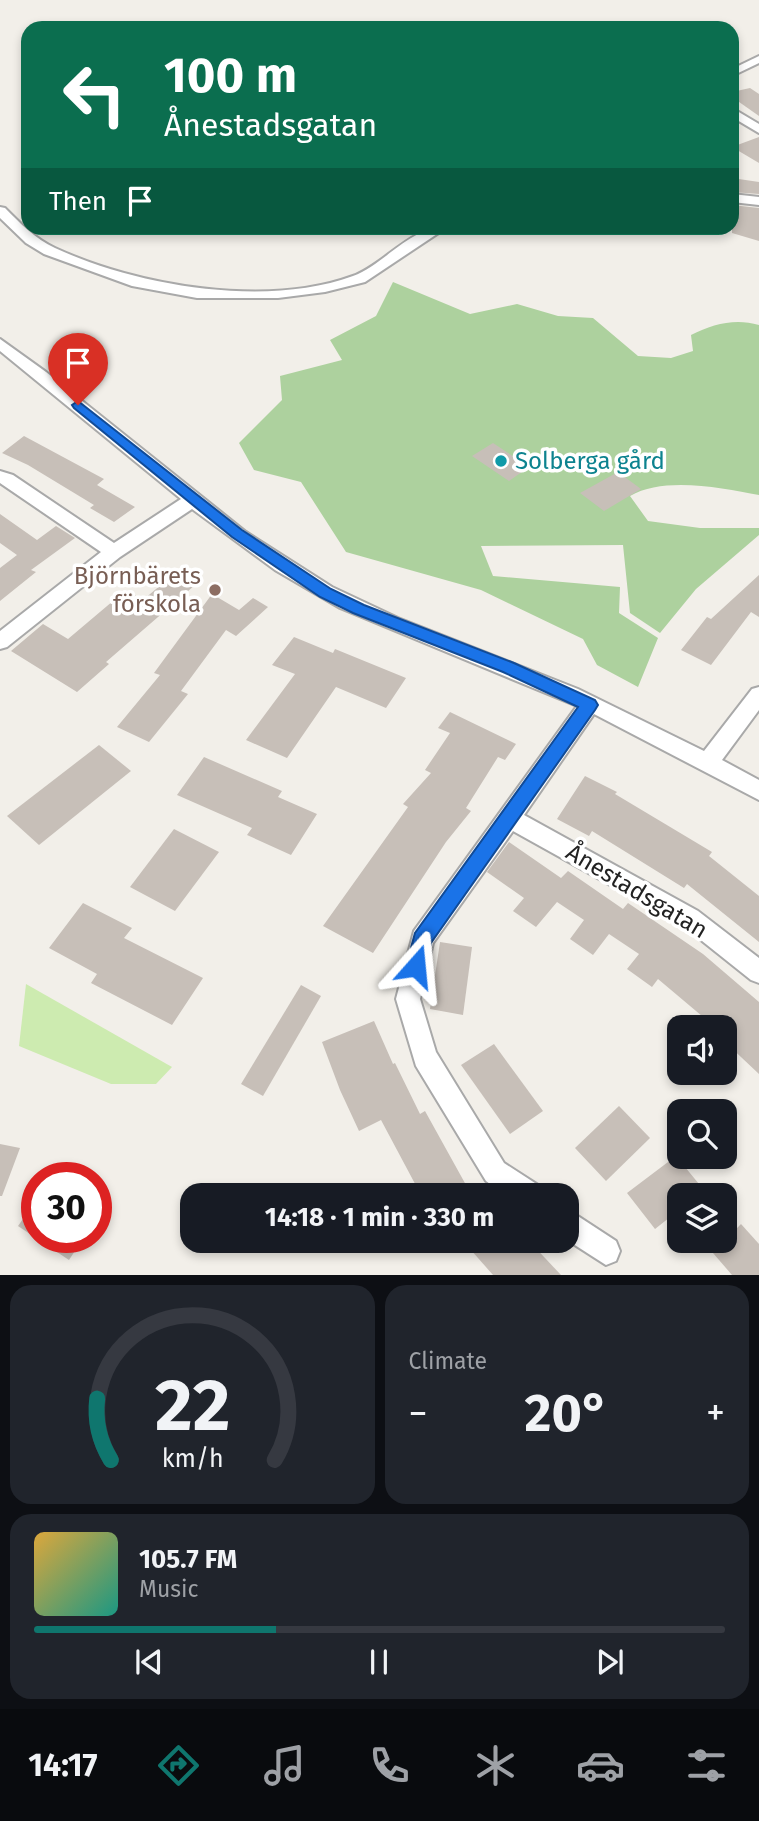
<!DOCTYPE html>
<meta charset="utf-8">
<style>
:root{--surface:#171b24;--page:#20242c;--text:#f1f3f6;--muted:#9ea1a6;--line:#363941;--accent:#0f766e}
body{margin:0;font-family:"Fira Sans",sans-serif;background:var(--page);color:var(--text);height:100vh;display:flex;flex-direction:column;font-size:26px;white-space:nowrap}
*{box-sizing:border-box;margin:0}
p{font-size:23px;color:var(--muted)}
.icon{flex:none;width:38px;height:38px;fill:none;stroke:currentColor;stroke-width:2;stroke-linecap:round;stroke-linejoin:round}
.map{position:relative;height:1275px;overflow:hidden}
.side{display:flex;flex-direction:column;gap:10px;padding:10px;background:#0d0f14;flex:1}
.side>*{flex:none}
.hud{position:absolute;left:21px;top:21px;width:718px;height:214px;border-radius:21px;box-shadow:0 4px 10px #0003;background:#0b6e4f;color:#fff;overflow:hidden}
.buttons{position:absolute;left:667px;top:1015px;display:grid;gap:14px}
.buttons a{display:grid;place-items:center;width:70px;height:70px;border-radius:14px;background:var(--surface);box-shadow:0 4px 10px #0003;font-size:35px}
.speed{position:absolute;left:21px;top:1162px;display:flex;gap:14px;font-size:35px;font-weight:700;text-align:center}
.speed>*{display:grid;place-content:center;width:91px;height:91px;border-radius:50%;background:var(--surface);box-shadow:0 4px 10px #0003;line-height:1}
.speed .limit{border:10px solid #d22;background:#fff;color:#111}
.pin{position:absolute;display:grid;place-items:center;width:60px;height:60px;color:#fff;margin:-72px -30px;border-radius:50% 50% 50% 0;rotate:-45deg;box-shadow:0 0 7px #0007}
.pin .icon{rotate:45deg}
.me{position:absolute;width:77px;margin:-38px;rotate:18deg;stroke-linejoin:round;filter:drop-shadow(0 0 5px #0008)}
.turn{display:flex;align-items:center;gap:24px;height:147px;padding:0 28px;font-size:32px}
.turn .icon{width:91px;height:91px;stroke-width:2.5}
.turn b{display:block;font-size:49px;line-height:60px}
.then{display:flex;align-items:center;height:66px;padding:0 28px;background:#0003;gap:14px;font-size:26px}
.big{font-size:52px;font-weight:700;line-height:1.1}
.side .tile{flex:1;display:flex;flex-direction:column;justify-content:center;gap:10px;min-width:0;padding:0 24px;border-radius:21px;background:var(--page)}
.side .dial{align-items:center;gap:0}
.dial svg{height:182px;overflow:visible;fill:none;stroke:var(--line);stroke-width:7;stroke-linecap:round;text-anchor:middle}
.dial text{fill:var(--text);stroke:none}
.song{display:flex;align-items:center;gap:21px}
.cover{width:84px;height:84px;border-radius:10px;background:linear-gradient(135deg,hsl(40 70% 55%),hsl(170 70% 35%))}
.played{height:7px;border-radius:4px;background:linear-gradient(90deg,var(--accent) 35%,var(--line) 35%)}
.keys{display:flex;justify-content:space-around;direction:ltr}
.heat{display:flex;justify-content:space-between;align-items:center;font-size:38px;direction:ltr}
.side .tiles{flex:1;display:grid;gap:10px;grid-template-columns:1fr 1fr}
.tile:last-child{grid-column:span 2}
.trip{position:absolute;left:180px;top:1183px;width:399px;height:70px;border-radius:21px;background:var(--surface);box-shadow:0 4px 10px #0003;font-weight:700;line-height:70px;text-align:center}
.dock{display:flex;height:112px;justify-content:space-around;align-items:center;background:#090b0e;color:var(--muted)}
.dock .icon{width:49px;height:49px}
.dock .on{color:var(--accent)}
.dock b{font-size:32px;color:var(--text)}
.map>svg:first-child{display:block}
.grass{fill:#cdebb0}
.forest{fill:#add19e}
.building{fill:#c7bfb8}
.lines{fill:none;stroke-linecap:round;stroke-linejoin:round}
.minor-casing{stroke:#a9a9a9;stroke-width:4}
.minor{fill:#fff;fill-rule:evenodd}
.route{fill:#1a73e8;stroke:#114b97;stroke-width:2}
.culture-dot{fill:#0f9aa8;stroke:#fff;stroke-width:2.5}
.education-dot{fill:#8d6e63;stroke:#fff;stroke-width:2.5}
.labels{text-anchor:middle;stroke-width:7;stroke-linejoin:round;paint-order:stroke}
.culture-label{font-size:24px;fill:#0d838f;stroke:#fff;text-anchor:start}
.education-label{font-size:24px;fill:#785e54;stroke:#fff;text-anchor:end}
.street-label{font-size:24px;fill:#222;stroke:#fff}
</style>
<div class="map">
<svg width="759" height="1275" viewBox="0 0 759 1275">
<rect width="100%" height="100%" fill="#f2efe9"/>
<!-- grass -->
<path class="grass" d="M 26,984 L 172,1067 L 156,1084 L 111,1084 L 19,1046 Z"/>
<!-- forest -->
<path class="forest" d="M 393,282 L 470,314 L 517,304 L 558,316 L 593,318 L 638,356 L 671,358 L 693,351 L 691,335 C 713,324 735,318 759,325 L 759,495 C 722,488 664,476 630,496 L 648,521 L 700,528 L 759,528 L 759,535 L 696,589 L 660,633 L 630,613 L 623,545 L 481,546 L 493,576 L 620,587 L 619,613 L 658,638 L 638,687 L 597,665 L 583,639 L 481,590 L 346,552 L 301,482 L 254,470 L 239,443 L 282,400 L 280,376 L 342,360 L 330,340 L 376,316 Z"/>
<!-- building -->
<g class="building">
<path d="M 750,88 L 759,94 L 759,116 L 732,97 L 732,92 Z"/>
<path d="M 759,137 L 759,163 L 732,147 Z"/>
<path d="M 732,178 L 759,182 L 759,194 L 732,192 Z"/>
<path d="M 732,205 L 759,208 L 759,241 L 732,233 Z"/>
<path d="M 24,436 L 104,479 L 97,485 L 135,507 L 114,522 L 90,508 L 94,505 L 28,465 L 2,453 Z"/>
<path d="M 493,443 L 529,467 L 509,481 L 472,456 Z"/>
<path d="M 618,472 L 641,489 L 604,511 L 580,493 Z"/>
<path d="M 0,514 L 37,540 L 56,526 L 75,538 L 31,570 L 36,572 L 0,601 L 0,568 L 17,555 L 0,543 Z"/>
<path d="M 175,573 L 195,585 L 106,662 L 109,664 L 77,692 L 11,651 L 43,624 L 68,639 L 126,590 L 143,600 Z"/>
<path d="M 759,575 L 759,617 L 751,612 L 711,665 L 681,650 L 707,617 L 711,619 Z"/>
<path d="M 212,594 L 239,610 L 253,598 L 268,607 L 236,636 L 226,630 L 181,691 L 188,694 L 149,742 L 117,727 L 160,675 L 154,673 Z"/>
<path d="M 294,637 L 333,653 L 335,649 L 406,678 L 386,708 L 336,687 L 287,758 L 246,740 L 295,674 L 272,665 Z"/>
<path d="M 450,712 L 516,744 L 505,760 L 498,757 L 466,808 L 471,811 L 446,842 L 373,953 L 323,926 L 408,807 L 403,804 L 431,773 L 425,770 L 450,733 L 438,728 Z"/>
<path d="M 99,745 L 131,771 L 39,845 L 7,816 Z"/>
<path d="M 204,757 L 282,791 L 278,797 L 317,814 L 291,855 L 247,835 L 252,828 L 177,795 Z"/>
<path d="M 585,776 L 617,792 L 615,794 L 712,852 L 709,856 L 759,896 L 759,942 L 687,884 L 684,888 L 592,831 L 589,836 L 557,819 Z"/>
<path d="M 174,829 L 219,852 L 175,911 L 130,887 Z"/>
<path d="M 509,842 L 561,878 L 568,871 L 623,909 L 628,903 L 703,954 L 759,1002 L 759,1074 L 724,1041 L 724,1027 L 715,1027 L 658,979 L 652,987 L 627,969 L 639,954 L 609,934 L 593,955 L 570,939 L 584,920 L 557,902 L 536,927 L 513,911 L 524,898 L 487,872 Z"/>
<path d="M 83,903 L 132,928 L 124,938 L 203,978 L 172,1025 L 91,983 L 97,974 L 49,948 Z"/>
<path d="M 440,942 L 472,947 L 463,1015 L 430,1009 Z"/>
<path d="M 301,985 L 321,996 L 263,1096 L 241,1084 Z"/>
<path d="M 374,1021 L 393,1064 L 395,1063 L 420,1114 L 425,1111 L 466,1185 L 448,1195 L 421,1195 L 381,1120 L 359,1131 L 340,1090 L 322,1042 Z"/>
<path d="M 494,1044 L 543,1111 L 510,1134 L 461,1065 Z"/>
<path d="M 619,1106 L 650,1138 L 606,1181 L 575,1148 Z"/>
<path d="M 0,1144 L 20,1148 L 2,1196 L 0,1196 Z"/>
<path d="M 676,1156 L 708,1195 L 679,1195 L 679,1210 L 655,1229 L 627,1193 Z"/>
<path d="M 37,1199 L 37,1237 L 84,1237 L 69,1260 L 18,1226 Z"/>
<path d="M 741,1224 L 759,1244 L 759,1275 L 732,1275 L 713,1253 Z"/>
<path d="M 463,1241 L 529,1241 L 561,1275 L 493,1275 Z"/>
</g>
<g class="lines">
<defs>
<g id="minor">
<path d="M 759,56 L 759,63 L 732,76 L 732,69 Z"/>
<path d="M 732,108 L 759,124 L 759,133 L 732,117 Z"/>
<path d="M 732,194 L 759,197 L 759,205 L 732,202 Z"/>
<path d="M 0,207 L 5,208 C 20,223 35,239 55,248 C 137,286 266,308 353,276 C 384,265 412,225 446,228 L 365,282 L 325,292 L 278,298 L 197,298 L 132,286 L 44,254 L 26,243 L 0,218 Z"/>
<path d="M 0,339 L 46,372 L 246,532 L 332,587 L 398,618 L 578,689 L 704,751 L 752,689 L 759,687 L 759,710 L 722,760 L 759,780 L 759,800 L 594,714 L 524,815 L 698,911 L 759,958 L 759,983 L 751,980 L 682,925 L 513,831 L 433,943 L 420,999 L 436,1052 L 504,1163 L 538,1185 L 541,1195 L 505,1195 L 486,1181 L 416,1066 L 396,999 L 414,931 L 577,706 L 340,608 L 275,570 L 192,509 L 120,557 L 7,647 L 0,649 L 0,631 L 101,552 L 0,483 L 0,471 L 13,475 L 114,543 L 181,499 L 0,351 Z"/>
<path d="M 567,1209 L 616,1241 L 620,1251 L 616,1261 L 606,1265 L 567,1240 Z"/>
</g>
</defs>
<!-- minor casing -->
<use href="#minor" class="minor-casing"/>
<!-- minor -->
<use href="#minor" class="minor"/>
</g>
<!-- route -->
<path class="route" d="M 78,401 L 242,530 L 331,589 L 364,605 L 514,663 L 595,700 L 598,705 L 595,710 L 431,943 L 423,972 L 416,975 L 409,972 L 406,966 L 415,933 L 578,707 L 503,672 L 353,613 L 320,597 L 232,537 L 74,408 L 72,405 Z"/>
<!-- markers -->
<circle class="culture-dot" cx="501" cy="461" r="7"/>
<circle class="education-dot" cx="215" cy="590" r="7"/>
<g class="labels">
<!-- culture labels -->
<g class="culture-label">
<text x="515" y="469">Solberga gård</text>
</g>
<!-- education labels -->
<g class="education-label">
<text x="201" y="584">Björnbärets<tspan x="201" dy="28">förskola</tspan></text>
</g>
<!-- street labels -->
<g class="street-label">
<text transform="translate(637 891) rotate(31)" y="8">Ånestadsgatan</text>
</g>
</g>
</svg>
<div class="buttons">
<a><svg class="icon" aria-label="sound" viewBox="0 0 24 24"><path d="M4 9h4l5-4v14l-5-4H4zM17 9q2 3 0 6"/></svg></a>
<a><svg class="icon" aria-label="search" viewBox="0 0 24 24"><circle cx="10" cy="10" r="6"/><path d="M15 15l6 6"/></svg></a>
<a><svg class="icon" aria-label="layers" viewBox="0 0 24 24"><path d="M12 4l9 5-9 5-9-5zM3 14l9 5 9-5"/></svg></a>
</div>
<div class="speed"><div class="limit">30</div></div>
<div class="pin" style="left:78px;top:405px;background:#d93025"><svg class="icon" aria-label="arrive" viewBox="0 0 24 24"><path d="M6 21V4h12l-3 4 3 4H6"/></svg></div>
<svg class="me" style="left:416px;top:966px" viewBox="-20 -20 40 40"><path d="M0-17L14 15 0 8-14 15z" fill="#1a73e8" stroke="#fff" stroke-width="4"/></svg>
<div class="trip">14:18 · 1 min · 330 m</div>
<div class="hud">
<div class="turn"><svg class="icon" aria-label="left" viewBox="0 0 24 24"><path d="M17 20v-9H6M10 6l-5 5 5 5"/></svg><div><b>100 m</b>Ånestadsgatan</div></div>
<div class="then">Then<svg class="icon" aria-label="arrive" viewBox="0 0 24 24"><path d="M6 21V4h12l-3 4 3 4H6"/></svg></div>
</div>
</div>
<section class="side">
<div class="tiles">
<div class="tile dial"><svg viewBox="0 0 100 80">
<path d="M14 69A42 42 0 1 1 86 69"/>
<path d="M14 69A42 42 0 0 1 8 42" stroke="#0f766e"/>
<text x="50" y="56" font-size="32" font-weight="700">22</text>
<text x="50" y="72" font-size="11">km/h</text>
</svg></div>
<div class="tile"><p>Climate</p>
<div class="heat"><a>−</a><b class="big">20°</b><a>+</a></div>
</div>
<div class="tile">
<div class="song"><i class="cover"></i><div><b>105.7 FM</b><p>Music</p></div></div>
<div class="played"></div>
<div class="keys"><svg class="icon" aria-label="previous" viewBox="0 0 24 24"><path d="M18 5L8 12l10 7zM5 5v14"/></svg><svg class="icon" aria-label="pause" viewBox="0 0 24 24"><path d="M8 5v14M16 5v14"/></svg><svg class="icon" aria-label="next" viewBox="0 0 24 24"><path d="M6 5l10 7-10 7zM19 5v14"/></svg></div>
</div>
</div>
</section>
<nav class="dock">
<b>14:17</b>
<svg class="icon on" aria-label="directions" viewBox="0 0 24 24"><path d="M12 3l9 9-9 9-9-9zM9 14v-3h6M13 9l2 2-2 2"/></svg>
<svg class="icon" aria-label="music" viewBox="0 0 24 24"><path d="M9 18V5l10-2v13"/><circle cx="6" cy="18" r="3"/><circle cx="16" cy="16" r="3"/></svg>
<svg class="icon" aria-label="phone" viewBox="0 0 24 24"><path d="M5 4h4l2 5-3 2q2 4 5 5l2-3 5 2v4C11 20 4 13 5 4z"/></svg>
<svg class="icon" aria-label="climate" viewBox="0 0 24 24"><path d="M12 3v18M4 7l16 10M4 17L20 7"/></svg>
<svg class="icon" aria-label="car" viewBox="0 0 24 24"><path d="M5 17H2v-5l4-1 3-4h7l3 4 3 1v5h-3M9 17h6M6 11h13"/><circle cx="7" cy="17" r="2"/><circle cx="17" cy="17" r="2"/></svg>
<svg class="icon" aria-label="filters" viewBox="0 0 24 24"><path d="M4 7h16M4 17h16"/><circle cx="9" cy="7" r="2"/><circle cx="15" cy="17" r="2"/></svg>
</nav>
